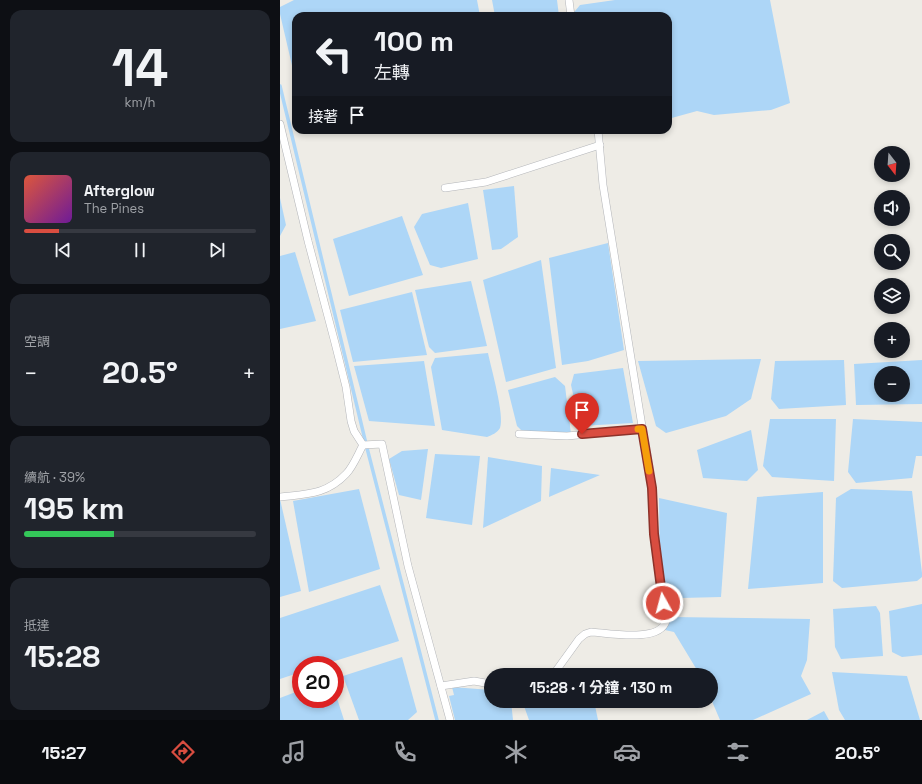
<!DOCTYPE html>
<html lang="zh-TW">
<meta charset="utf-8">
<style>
:root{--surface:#171b24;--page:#20242c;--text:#f1f3f6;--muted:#9ea1a6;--line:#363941;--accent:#d94d40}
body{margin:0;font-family:"Space Grotesk","Noto Sans TC",sans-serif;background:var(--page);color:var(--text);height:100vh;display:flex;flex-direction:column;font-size:15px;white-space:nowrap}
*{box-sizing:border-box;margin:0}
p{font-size:13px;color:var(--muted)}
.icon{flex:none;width:22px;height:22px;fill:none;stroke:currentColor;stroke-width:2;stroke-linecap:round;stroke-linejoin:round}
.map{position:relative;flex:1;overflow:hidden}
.details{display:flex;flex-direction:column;gap:10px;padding:10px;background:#0d0f14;width:280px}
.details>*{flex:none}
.guide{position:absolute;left:12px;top:12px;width:380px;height:122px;border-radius:12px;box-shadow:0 2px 6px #0003;background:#171b24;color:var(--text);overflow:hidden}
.needle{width:26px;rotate:163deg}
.fabs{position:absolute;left:594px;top:146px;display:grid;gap:8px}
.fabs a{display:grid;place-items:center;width:36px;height:36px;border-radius:50%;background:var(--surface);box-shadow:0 2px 6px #0003;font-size:20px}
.speed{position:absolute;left:12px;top:656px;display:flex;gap:8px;font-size:20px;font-weight:700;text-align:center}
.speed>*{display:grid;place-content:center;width:52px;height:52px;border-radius:50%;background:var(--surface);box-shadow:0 2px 6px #0003;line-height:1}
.speed .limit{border:6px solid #d22;background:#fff;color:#111}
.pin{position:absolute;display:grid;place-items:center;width:34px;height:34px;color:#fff;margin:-41px -17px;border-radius:50% 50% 50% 0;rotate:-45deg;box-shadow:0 0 4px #0007}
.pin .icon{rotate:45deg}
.me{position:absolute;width:44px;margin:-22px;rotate:353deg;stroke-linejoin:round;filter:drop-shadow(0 0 3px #0008)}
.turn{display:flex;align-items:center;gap:14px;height:84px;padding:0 16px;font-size:18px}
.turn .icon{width:52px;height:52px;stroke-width:2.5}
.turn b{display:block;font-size:28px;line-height:34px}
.then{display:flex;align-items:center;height:38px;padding:0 16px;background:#0003;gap:8px;font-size:15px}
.big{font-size:30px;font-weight:700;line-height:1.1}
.details .tile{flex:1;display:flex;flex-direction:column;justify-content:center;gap:6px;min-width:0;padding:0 14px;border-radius:12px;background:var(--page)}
.details .dial{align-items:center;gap:0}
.dial b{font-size:52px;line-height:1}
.song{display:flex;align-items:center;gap:12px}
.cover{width:48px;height:48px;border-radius:6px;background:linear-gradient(135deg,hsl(10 70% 55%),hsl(280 70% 35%))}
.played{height:4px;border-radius:2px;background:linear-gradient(90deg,var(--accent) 15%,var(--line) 15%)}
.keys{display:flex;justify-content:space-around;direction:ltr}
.heat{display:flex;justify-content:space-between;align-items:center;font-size:22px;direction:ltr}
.charge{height:6px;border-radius:3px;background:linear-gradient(90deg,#34c759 39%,var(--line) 0)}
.trip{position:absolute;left:204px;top:668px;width:234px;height:40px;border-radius:20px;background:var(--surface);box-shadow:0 2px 6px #0003;font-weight:700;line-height:40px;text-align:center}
.menu{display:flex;height:64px;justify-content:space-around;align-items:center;background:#090b0e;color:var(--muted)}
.menu .icon{width:28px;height:28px}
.menu .current{color:var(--accent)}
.menu b{font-size:18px;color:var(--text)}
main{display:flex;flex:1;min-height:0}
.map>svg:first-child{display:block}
.water{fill:#add6f7;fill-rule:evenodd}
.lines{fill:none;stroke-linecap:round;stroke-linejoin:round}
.stream{stroke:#add6f7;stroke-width:3.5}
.lane-casing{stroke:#b3b5b9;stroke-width:8}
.lane{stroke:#fff;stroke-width:7}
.route-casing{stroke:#8d322a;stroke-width:10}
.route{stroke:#d94d40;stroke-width:7}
.slow{stroke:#f59e0b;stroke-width:7}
</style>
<main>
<section class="details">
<div class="tile dial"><b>14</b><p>km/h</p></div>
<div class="tile">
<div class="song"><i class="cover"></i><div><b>Afterglow</b><p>The Pines</p></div></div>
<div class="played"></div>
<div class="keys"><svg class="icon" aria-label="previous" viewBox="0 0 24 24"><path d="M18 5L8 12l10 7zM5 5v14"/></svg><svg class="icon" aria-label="pause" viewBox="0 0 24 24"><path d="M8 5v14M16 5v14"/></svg><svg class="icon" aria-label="next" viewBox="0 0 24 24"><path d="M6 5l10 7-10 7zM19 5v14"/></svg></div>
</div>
<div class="tile"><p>空調</p>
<div class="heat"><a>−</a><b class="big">20.5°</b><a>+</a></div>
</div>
<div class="tile"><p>續航 · 39%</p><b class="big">195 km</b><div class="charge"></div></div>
<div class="tile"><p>抵達</p><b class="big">15:28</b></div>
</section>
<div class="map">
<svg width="642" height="720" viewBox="0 0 642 720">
<rect width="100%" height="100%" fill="#eeece6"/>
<!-- water -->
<g class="water">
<path d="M 14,0 L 197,0 L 200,16 L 16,16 L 16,74 L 14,74 L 0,14 L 0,7 Z"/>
<path d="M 212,0 L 277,0 L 279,16 L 215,16 Z"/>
<path d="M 335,0 L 490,0 L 510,103 L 491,110 L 434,115 L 417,111 L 388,119 L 388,16 L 291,16 L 300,5 Z"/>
<path d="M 234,186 L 238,237 L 221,249 L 212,250 L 203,190 Z"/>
<path d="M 0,198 L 6,225 L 0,236 Z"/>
<path d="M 188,203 L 198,259 L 161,268 L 150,265 L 134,227 L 142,214 Z"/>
<path d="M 122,216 L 143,275 L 69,296 L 53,239 Z"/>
<path d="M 328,243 L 344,350 L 308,361 L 282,365 L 269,258 Z"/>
<path d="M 15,252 L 36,321 L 0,329 L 0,256 Z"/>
<path d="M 261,260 L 276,368 L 226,382 L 203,280 Z"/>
<path d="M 191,281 L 207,346 L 155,353 L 149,347 L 135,290 Z"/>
<path d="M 132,292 L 147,355 L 73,362 L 60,310 Z"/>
<path d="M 208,353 C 211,368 225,416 220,428 C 217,433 212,435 207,437 L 162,430 L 151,367 L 155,358 Z"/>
<path d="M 481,359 L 471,399 L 446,416 L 386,433 L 376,426 L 358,361 Z"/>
<path d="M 564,360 L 566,405 L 499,409 L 491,399 L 495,361 Z"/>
<path d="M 642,360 L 642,404 L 576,405 L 574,364 ZM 601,373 L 623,373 L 623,395 L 601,395 Z"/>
<path d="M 144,361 L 155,426 L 89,421 L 74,366 Z"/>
<path d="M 343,368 L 353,423 L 300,426 L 291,385 L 294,374 Z"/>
<path d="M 275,377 L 285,386 L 291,434 L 247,436 L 237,426 L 228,390 Z"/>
<path d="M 490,419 L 556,419 L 554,481 L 492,477 L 483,466 Z"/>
<path d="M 573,419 L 642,422 L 642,456 L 636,456 L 632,478 L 576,483 L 568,472 Z"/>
<path d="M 471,430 L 478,470 L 467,481 L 423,478 L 417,450 Z"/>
<path d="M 148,449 L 141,500 L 119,495 L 109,459 L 122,451 Z"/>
<path d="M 155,454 L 200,456 L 192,525 L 146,518 Z"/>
<path d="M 208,457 L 262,466 L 261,501 L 203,528 Z"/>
<path d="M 271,468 L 320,475 L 269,497 Z"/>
<path d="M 79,489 L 100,569 L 29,592 L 13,501 Z"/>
<path d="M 571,489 L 632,491 L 642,573 L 642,577 L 637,581 L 562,588 L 553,581 L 556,498 Z"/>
<path d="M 543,492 L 543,583 L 468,589 L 477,497 Z"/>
<path d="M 379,498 L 447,513 L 441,597 L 401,598 L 380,592 Z"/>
<path d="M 0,499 L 21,591 L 0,597 Z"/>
<path d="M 100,585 L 119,641 L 42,665 L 21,665 L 21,672 L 0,679 L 0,618 Z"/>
<path d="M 642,604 L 642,655 L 622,657 L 612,652 L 609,611 Z"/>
<path d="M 596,606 L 600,613 L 603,656 L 561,659 L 555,647 L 553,609 Z"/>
<path d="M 392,617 L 530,619 L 527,660 L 521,676 L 531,694 L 473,720 L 440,720 L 431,699 L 431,675 L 420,675 L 394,632 L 385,630 Z"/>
<path d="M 122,657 L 137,712 L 128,720 L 79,720 L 63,676 Z"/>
<path d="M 552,672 L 627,676 L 640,720 L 565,720 L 559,710 Z"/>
<path d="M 172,687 L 211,690 L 211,701 L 231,701 L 233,720 L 175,720 L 169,696 L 174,695 Z"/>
<path d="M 21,690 L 21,699 L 55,699 L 55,692 L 64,720 L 0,720 L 0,698 Z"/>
<path d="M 256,701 L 314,701 L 318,720 L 249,720 L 244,706 Z"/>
<path d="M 544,711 L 549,720 L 527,720 Z"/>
</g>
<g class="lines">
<!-- stream -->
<path class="stream" d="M 0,86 L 87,448 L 157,720"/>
<defs>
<g id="lane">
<path d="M 289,0 L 291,16"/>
<path d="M 0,124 L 28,241 L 55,343 L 66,387 L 71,421 L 74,431 L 83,445 C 78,454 73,467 66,474 C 46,495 26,494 0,497"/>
<path d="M 165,188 L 206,182 L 320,145"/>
<path d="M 239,434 L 287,436 L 362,429"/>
<path d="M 83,445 L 102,444 L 128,566 L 170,720"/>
<path d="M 273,675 L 299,639 L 305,634 L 311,632 C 328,633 380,643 386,621 C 388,615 384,608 383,603 L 374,534 L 372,488 L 323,185 L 318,130"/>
<path d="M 161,686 L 194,681 L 211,684"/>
</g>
</defs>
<!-- lane casing -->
<use href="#lane" class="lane-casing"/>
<!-- lane -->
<use href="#lane" class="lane"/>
</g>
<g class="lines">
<defs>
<path id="route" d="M 302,434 L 362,429 L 372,488 L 374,534 L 383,603"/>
</defs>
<!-- route casing -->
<use href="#route" class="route-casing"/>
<!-- route -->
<use href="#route" class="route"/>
<!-- slow -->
<path class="slow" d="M 358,429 L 362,429 L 369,471"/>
</g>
</svg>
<div class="fabs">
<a><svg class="needle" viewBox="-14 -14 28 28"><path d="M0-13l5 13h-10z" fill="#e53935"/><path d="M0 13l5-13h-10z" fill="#9ea1a6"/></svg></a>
<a><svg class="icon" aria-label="sound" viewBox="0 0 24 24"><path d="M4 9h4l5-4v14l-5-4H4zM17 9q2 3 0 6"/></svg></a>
<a><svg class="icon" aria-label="search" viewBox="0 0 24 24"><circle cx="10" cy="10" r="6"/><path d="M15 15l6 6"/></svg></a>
<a><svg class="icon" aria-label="layers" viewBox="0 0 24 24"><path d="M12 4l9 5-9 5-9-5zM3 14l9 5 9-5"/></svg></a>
<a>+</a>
<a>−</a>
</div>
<div class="speed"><div class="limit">20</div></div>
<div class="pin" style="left:302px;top:434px;background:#d93025"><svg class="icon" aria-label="arrive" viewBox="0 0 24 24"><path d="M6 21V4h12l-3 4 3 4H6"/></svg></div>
<svg class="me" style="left:383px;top:603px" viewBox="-20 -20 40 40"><circle r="17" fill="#d94d40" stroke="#fff" stroke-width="3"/><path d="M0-11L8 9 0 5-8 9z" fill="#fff"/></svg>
<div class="trip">15:28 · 1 分鐘 · 130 m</div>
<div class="guide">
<div class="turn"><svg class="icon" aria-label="left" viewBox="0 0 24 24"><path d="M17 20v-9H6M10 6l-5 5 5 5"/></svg><div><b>100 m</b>左轉</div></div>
<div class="then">接著<svg class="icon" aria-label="arrive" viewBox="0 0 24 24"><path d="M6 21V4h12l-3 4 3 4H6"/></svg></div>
</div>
</div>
</main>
<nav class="menu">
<b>15:27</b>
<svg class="icon current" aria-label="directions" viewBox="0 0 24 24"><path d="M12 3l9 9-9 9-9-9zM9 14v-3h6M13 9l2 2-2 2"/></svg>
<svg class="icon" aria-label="music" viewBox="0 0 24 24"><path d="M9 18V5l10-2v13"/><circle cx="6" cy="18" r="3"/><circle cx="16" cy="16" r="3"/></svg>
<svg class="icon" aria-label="phone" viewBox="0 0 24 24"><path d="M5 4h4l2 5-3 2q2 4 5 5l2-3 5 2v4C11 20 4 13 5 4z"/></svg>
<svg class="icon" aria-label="climate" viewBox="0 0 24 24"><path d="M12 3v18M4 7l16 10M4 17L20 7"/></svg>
<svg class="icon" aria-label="car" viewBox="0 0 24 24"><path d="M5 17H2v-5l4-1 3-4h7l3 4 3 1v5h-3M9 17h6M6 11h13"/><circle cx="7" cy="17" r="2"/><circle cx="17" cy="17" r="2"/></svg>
<svg class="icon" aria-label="filters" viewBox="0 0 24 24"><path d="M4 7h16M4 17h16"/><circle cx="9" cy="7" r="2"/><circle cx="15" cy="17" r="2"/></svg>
<b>20.5°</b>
</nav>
